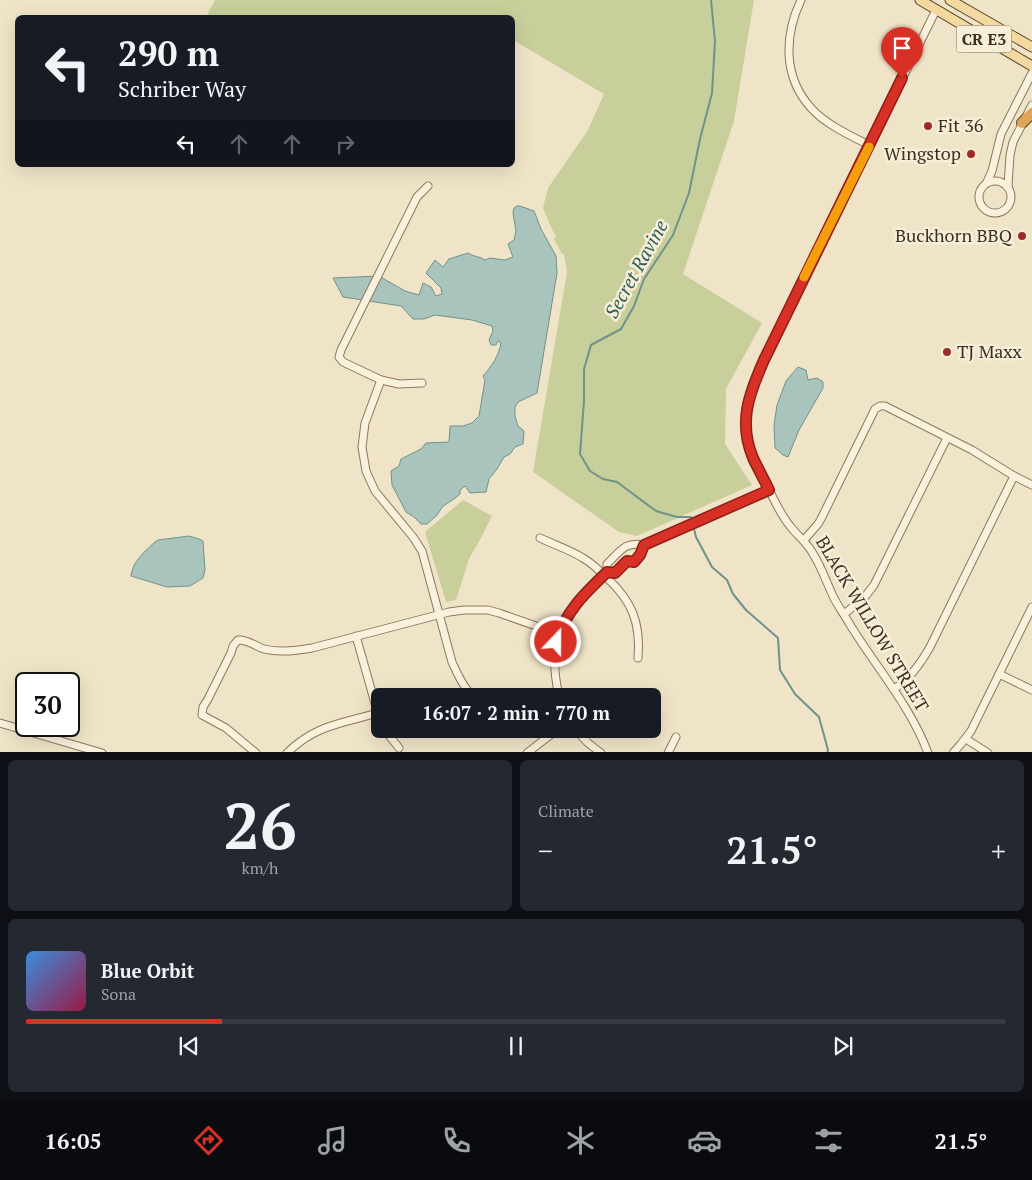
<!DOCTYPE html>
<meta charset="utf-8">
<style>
:root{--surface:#171b24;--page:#242831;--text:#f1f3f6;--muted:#9ea1a6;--line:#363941;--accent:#d93025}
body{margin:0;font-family:"PT Serif",serif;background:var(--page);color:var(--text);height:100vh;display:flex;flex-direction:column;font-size:19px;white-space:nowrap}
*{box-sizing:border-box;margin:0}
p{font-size:16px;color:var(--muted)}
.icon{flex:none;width:28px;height:28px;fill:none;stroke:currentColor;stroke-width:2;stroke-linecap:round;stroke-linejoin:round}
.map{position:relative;height:752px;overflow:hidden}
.drawer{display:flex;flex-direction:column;gap:8px;padding:8px;background:#0d0f14;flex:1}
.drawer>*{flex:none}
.guide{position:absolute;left:15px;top:15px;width:500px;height:152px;border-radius:8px;box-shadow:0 5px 20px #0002;background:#171b24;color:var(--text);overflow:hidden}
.speed{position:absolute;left:15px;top:672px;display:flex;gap:10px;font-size:25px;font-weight:700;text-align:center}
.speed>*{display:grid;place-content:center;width:65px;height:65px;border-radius:50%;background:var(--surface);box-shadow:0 5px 20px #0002;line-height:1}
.speed .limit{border:2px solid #111;border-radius:8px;background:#fff;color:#111}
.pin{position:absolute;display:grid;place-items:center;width:42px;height:42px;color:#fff;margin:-51px -21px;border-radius:50% 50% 50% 0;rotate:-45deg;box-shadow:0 0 5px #0007}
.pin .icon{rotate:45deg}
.me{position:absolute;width:55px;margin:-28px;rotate:22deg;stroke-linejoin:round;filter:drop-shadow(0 0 4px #0008)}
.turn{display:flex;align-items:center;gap:18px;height:105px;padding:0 20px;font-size:22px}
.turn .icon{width:65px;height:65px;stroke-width:2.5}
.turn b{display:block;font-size:35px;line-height:42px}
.lanes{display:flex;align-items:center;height:48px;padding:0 20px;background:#0003;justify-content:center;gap:25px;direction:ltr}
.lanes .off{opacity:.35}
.big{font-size:38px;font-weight:800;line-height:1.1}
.drawer .tile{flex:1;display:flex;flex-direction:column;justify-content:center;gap:8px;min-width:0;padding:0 18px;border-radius:8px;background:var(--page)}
.drawer .dial{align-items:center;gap:0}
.dial b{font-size:65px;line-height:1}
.song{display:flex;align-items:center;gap:15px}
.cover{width:60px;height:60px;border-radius:8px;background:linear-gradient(135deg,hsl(210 70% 55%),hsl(340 70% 35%))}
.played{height:5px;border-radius:2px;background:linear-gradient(90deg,var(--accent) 20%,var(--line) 20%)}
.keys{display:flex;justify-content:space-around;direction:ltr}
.heat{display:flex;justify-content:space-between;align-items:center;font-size:28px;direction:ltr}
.drawer .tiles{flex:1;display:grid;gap:8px;grid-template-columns:1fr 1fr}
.tile:last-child{grid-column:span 2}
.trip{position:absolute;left:371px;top:688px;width:290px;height:50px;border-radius:8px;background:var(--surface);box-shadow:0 5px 20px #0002;font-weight:800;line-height:50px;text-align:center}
.dock{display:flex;height:80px;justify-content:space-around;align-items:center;background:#090b0e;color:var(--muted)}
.dock .icon{width:35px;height:35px}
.dock .current{color:var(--accent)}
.dock b{font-size:22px;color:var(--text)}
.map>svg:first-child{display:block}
.green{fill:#c9cf9b}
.water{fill:#a9c4bc;stroke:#6f938a}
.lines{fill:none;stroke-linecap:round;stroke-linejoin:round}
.stream{stroke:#6f938a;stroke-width:2}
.minor-casing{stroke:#8d765c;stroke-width:9}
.major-casing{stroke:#5b4430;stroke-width:11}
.highway-casing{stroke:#5b4430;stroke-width:12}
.minor{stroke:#faf1dc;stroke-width:7}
.major{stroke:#f3d9a0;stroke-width:9}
.highway{stroke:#e0a458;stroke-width:10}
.route-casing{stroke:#8d1f18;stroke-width:12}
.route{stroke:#d93025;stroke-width:9}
.slow{stroke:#f59e0b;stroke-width:9}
.poi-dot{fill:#9e2a2b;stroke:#f7eed8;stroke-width:2}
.labels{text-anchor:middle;stroke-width:5;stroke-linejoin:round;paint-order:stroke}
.shield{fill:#f7eed8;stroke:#756857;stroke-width:1}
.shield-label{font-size:16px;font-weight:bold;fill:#3d2e20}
.poi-label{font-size:18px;fill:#3d2e20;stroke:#f7eed8;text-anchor:start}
.street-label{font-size:18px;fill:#3d2e20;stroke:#f7eed8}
.water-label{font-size:19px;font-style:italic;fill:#2f5d5a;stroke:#f7eed8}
</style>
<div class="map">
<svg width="1032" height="753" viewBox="0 0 1032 753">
<rect width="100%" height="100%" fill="#f0e4c8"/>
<!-- green -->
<g class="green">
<path d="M 215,0 L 754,0 L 734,121 L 683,274 L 762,323 L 726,389 L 725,444 L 752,485 L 637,536 L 619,532 L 533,472 L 567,272 L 564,254 L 562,254 L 554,239 L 556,237 L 549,223 L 543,208 L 548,188 L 588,130 L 604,94 L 513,40 L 512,18 L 206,17 Z"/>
<path d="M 463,500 L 492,516 L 482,536 L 469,559 L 456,600 L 446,602 L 425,532 Z"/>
</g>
<!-- water -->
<g class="water">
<path d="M 517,206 L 520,206 L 534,211 L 541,229 L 556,256 L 557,273 L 537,393 L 518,402 L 515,407 L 515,416 L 518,426 L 524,431 L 523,444 L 515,447 L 510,454 L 504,457 L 497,469 L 489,479 L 486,492 L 470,493 L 465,486 L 460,490 L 460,494 L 454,499 L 443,506 L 437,515 L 427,524 L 421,524 L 414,517 L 406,512 L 392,485 L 391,471 L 399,466 L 401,459 L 421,449 L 426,443 L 449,442 L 450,426 L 463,426 L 472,423 L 479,416 L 485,380 L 483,376 C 492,366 499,355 501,343 L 498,341 L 496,345 L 491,345 L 489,340 L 493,331 L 492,326 L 472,320 L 435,315 L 424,319 L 413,319 L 401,306 L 343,297 L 333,278 L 379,276 L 405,291 L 419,295 L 423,283 L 431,287 L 436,296 L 442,294 L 441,288 L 426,273 L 435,260 L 443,267 L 449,259 L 468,253 C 473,257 480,256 485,260 L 490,258 L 505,260 L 513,257 L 508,244 L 514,240 L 516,231 L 513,213 L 514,208 Z"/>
<path d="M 798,367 L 806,370 L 808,380 L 817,378 L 823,382 L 823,388 L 799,430 L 788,457 L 783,455 L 775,448 L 774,425 L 777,405 L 786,381 Z"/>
<path d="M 189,536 L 199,539 L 203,541 L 205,570 L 203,578 L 190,586 L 167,587 L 131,576 C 132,562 145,551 155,542 L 158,540 Z"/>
</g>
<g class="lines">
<!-- stream -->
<path class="stream" d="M 711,0 L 715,41 L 712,93 L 700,139 L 689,193 L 673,235 L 644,279 L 634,306 L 621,329 L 591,345 L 584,369 L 584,401 L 580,454 L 590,471 L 603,479 L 617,482 L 656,511 L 677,517 L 691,517 L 696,537 L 712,567 L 727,580 L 733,594 L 746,610 L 778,638 L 780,670 L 795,694 L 819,717 L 828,750 L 827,753"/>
<defs>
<g id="minor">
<path d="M 801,0 C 784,36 783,77 811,108 C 825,124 851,136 869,145"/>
<circle cx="995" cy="197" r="16"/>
<path d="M 987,182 L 992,171 L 1001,134 L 1032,73"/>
<path d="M 1008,186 L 1010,155 L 1013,142 L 1032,105"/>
<path d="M 381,380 L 365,423 L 362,447 L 366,471 L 375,491 L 413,537 L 422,551 L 452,662 C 457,673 461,683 469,692"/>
<path d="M 422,383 L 399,384 L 381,380 L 343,362 L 339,357 L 341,350 L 417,197 L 428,186"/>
<path d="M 540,538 C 555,545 570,550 583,558 C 592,563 600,571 607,578 C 632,601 641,623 638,658"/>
<path d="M 804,540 L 818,524 L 821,519 L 875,409 L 880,406 L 885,406 L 972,450 L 1014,476 L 1032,485"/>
<path d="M 607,572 L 607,564 C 620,552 624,541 644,545 L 769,490"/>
<path d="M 844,614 L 864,598 L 874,585 L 947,438"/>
<path d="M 356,636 L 380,721"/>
<path d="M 999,674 L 1032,690"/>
<path d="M 894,689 C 910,679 921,663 930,647 L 1014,476"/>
<path d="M 559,696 C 545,635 566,613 607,572 L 615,573 L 627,561 L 634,562 L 641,555 L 644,545"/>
<path d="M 0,723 L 102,753"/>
<path d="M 384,729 L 399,748"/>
<path d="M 575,729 L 588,743 L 601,753"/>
<path d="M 966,739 L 988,753"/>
<path d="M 256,753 L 226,728 L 202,715 L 203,707 L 208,699 L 231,653 L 233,646 L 238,640 C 247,639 255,646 264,649 C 280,653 296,651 312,648 L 449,612 L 464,610 L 488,610 L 499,613 L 559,634"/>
<path d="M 287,753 C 315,725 341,724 377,713"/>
<path d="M 527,753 L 558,729"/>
<path d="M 668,753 L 676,737"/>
<path d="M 928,753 C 910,705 875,666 849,623 C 844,614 837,605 833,596 C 826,581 821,566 812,552 C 806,542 797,535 790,526 C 780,514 774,499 767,486 C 762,476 755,466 752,455 C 740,418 748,394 764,360 L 936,10"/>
<path d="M 953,753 L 961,744 L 971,731 L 1032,607"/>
</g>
<g id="major">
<path d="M 920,0 L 1032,66"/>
<path d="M 950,0 L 1032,47"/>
</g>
<path id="highway" d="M 1022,123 L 1032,113"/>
</defs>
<!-- minor casing -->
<use href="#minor" class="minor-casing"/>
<!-- major casing -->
<use href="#major" class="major-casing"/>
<!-- highway casing -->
<use href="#highway" class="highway-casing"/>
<!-- minor -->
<use href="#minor" class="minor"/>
<!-- major -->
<use href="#major" class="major"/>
<!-- highway -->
<use href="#highway" class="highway"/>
</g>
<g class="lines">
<defs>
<path id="route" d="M 556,642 C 566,611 584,594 607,572 L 615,573 L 627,561 L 634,562 L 640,555 L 644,545 L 769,490 C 764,479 758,469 753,458 C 738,422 749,394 764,360 L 902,78"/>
</defs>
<!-- route casing -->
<use href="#route" class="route-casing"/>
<!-- route -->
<use href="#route" class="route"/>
<!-- slow -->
<path class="slow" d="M 804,277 L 869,147"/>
</g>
<!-- markers -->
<g class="poi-dot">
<circle cx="928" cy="126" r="5"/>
<circle cx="971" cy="154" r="5"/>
<circle cx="1022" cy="236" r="5"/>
<circle cx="947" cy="352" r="5"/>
</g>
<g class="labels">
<!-- shield labels -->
<rect class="shield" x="956.5" y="25.5" width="55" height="27" rx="4"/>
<g class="shield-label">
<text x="984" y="45">CR E3</text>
</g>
<!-- poi labels -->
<g class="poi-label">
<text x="938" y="132">Fit 36</text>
<text x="961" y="160" text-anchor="end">Wingstop</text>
<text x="1012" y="242" text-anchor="end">Buckhorn BBQ</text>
<text x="957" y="358">TJ Maxx</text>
</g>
<!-- street labels -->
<g class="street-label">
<text transform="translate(872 624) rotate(59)" y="6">BLACK WILLOW STREET</text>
</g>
<!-- water labels -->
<g class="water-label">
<text transform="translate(636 269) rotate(-61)" y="7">Secret Ravine</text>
</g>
</g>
</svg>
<div class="speed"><div class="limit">30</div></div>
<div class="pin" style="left:902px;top:78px;background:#d93025"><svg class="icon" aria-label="arrive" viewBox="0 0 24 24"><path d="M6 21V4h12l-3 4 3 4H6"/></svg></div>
<svg class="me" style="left:556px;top:642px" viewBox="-20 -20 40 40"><circle r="17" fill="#d93025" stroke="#fff" stroke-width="3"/><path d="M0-11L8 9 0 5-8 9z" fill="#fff"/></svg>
<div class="trip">16:07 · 2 min · 770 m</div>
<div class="guide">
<div class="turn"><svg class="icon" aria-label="left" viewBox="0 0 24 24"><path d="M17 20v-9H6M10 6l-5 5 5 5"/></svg><div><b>290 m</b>Schriber Way</div></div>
<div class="lanes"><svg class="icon" aria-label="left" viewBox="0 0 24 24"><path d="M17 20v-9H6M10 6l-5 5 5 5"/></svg><svg class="icon off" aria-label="ahead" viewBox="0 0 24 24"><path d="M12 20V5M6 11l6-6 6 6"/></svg><svg class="icon off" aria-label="ahead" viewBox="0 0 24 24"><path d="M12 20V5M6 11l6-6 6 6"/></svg><svg class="icon off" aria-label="right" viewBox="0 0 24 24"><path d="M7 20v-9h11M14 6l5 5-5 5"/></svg></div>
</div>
</div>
<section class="drawer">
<div class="tiles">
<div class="tile dial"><b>26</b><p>km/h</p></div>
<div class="tile"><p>Climate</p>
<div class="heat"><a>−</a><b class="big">21.5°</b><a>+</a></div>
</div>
<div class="tile">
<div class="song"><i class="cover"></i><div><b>Blue Orbit</b><p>Sona</p></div></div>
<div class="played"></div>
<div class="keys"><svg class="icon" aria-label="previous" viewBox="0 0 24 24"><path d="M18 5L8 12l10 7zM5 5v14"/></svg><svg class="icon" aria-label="pause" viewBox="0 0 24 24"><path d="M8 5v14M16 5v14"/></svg><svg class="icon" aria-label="next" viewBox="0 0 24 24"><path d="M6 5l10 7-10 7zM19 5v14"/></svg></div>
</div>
</div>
</section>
<nav class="dock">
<b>16:05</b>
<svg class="icon current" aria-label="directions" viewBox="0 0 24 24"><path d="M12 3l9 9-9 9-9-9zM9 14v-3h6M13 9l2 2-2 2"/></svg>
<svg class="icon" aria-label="music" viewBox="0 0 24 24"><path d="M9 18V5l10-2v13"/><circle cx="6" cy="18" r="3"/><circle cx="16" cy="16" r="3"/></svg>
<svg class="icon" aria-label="phone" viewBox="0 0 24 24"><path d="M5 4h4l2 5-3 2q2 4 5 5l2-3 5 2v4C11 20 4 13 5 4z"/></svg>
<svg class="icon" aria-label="climate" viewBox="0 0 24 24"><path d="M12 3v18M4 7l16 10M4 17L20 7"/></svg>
<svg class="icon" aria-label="car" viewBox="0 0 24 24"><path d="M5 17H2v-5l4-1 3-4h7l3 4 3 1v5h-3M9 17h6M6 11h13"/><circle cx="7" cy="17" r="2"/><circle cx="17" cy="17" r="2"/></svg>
<svg class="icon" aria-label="filters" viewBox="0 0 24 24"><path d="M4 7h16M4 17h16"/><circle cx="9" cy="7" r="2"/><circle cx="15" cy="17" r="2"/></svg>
<b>21.5°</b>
</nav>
